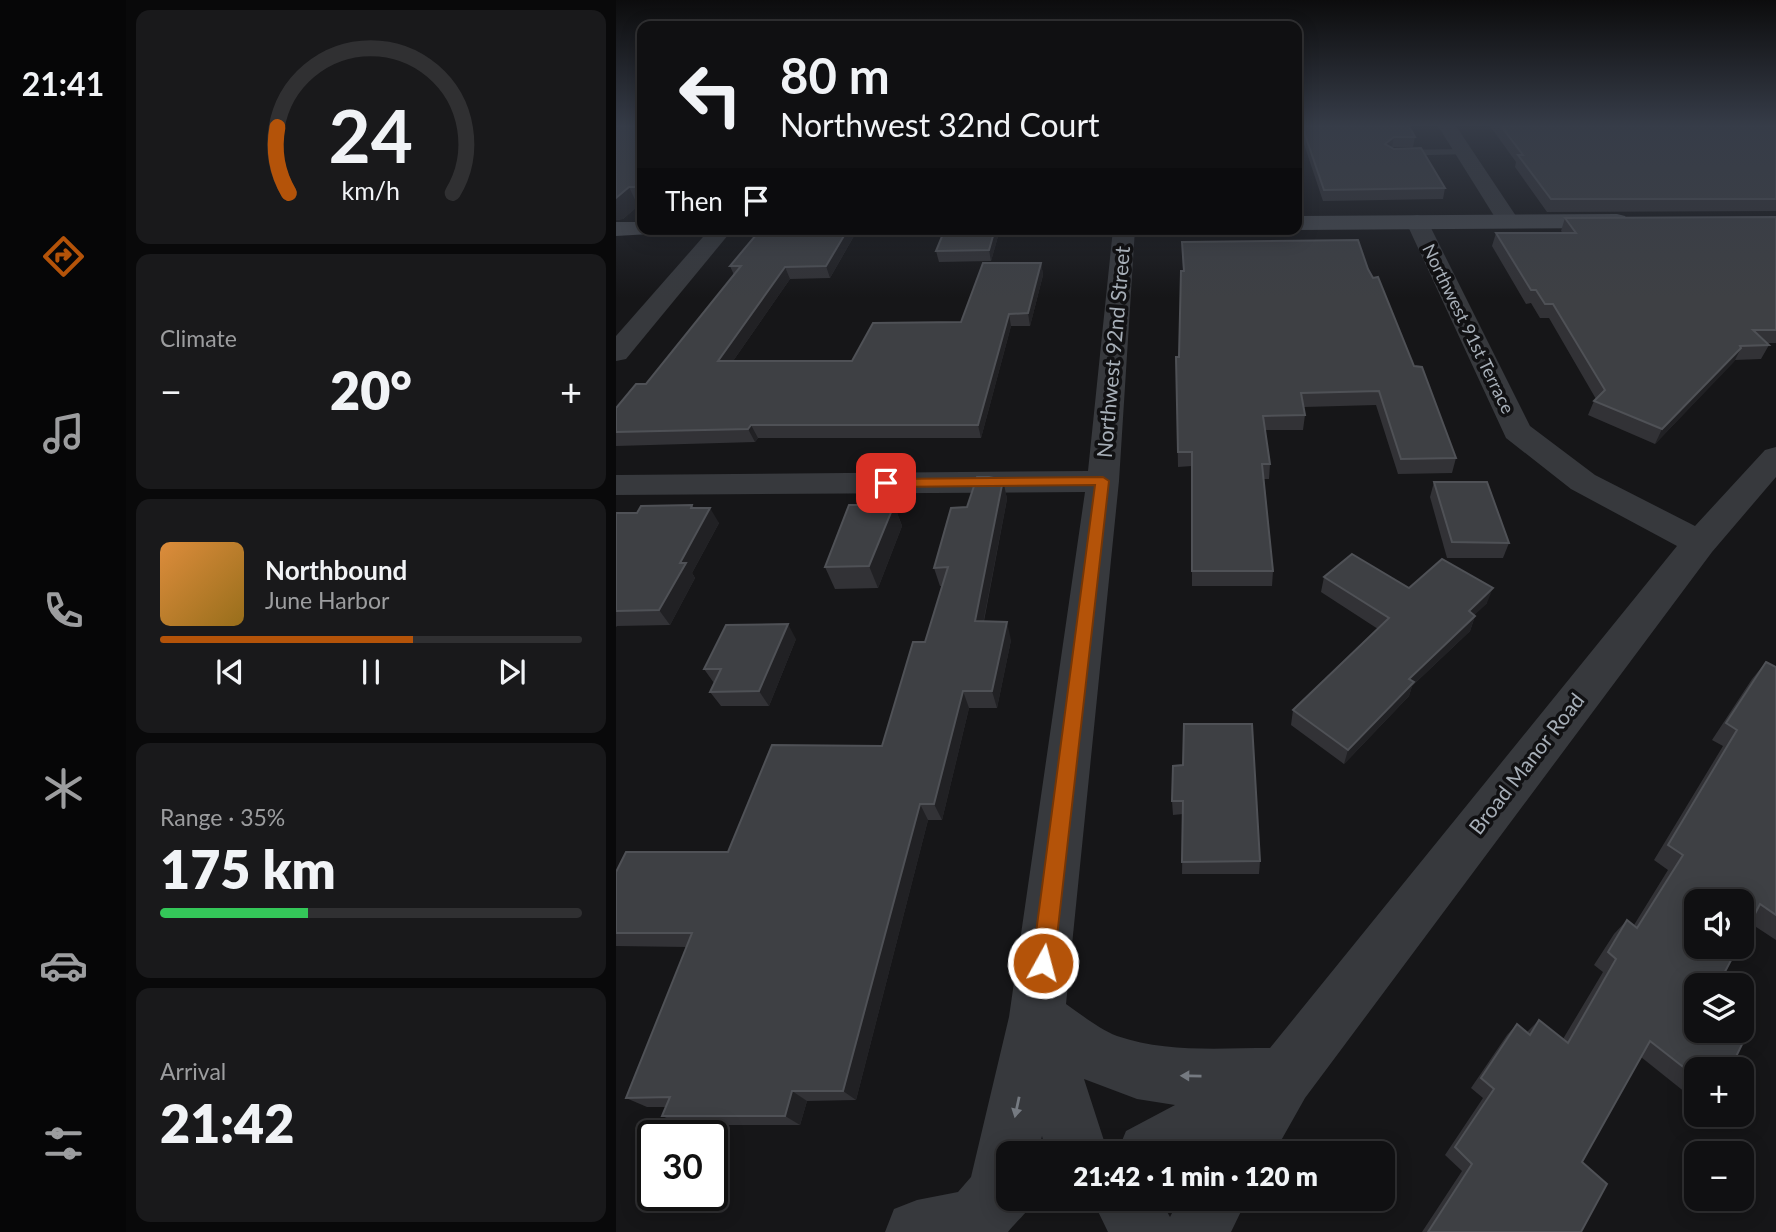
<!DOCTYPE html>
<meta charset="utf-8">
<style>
:root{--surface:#101012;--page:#19191b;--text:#f1f3f6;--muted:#9c9d9f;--line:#303032;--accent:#b45309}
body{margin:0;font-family:Lato,sans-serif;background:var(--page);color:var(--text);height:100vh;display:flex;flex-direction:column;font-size:26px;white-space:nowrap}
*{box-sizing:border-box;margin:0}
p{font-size:23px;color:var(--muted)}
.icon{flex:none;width:38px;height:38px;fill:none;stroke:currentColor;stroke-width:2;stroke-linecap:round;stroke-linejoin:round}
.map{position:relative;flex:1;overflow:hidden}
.sheet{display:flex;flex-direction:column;gap:10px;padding:10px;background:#09090a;width:490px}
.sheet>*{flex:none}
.top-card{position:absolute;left:21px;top:21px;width:665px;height:214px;border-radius:14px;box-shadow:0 4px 18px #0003,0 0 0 2px var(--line);background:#101012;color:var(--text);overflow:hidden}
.controls{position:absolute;left:1068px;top:889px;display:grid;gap:14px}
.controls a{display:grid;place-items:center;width:70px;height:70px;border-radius:14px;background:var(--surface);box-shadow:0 4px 18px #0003,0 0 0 2px var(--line);font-size:35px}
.speed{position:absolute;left:21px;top:1120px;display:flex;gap:14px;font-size:35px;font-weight:700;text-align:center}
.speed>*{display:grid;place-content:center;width:91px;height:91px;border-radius:50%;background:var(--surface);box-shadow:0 4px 18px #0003,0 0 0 2px var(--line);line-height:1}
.speed .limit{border:4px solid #111;border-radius:10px;background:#fff;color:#111}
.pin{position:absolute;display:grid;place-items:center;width:60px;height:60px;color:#fff;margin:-30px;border-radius:14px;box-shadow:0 4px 10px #0006}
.me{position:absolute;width:77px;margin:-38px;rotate:7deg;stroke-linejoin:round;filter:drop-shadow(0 0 5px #0008)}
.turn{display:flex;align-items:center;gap:24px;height:147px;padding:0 28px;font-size:32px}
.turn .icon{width:91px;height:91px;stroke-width:2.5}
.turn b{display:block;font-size:49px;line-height:60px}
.then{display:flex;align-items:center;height:66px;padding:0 28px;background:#0003;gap:14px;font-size:26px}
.big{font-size:52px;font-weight:800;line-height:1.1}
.sheet .widget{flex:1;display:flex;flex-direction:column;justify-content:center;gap:10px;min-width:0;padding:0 24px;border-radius:14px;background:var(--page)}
.sheet .dial{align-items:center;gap:0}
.dial svg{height:182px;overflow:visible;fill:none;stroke:var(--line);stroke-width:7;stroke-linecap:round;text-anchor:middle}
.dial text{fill:var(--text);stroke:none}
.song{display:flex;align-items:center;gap:21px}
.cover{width:84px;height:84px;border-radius:10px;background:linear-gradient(135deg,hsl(30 70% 55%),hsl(40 70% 35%))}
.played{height:7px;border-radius:4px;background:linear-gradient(90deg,var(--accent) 60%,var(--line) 60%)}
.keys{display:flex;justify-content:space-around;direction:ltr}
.heat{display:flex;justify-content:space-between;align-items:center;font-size:38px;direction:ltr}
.charge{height:10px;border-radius:5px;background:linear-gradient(90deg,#34c759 35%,var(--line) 0)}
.trip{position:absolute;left:380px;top:1141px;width:399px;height:70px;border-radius:14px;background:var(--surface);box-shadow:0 4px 18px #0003,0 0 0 2px var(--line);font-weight:800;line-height:70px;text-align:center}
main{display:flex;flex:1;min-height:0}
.tabs{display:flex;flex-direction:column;width:126px;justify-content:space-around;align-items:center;background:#060607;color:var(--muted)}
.tabs .icon{width:49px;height:49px}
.tabs .current{color:var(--accent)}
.tabs b{font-size:32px;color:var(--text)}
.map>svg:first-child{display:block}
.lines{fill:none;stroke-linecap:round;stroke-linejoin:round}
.service{fill:#37393d;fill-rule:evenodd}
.minor{fill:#37393d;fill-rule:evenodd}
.secondary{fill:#45484d;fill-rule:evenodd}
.wall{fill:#323236}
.shaded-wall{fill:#212124}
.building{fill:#3e4044;stroke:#4f5156;stroke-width:2}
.oneway{fill:#757a81}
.route{fill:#b45309;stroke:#753606;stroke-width:2}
.labels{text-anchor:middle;stroke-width:7;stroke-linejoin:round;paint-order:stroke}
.far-street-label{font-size:18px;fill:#a7afb8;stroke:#111113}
.street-label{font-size:21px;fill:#a7afb8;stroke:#111113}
</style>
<main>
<nav class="tabs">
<b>21:41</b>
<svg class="icon current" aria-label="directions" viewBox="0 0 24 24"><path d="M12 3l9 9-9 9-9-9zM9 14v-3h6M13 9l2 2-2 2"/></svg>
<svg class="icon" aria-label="music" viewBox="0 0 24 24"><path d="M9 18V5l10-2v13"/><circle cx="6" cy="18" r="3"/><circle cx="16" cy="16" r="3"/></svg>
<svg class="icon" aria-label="phone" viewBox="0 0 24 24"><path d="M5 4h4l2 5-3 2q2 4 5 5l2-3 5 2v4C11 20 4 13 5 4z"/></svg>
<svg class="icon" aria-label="climate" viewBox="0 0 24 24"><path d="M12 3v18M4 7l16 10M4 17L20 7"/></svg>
<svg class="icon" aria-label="car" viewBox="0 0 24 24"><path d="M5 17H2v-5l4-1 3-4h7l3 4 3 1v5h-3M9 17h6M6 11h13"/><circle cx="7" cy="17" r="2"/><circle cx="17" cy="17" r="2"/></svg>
<svg class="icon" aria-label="filters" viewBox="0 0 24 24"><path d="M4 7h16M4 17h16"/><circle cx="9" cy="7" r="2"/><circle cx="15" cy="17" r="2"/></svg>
</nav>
<section class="sheet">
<div class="widget dial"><svg viewBox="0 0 100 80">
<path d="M14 69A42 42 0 1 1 86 69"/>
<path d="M14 69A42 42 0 0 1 9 40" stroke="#b45309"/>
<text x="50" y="56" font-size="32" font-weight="700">24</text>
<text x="50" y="72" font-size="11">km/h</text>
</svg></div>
<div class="widget"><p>Climate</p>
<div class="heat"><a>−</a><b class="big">20°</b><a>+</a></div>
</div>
<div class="widget">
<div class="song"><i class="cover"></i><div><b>Northbound</b><p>June Harbor</p></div></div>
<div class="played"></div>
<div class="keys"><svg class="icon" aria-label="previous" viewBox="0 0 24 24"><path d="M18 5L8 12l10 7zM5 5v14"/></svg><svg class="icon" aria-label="pause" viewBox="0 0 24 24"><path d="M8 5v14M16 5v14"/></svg><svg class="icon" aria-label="next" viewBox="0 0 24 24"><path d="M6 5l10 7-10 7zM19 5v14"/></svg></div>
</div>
<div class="widget"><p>Range · 35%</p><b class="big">175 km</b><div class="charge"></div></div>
<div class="widget"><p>Arrival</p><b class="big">21:42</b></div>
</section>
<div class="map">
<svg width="1160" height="1232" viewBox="0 0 1160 1232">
<rect width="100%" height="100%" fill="#161618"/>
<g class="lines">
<!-- service -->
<path class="service" d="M 848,149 L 854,152 L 852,154 L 778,156 L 772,153 L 778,150 Z"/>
<!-- minor -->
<g class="minor">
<path d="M 822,126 L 840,126 L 904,222 L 901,227 L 885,227 Z"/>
<path d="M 801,215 L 809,217 L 812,222 L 914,426 L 979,475 L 1079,526 L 1149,450 L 1160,447 L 1160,477 L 1096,552 L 689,1098 L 658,1153 L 594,1153 L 595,1151 L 591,1153 L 501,1153 L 510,1131 L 559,1105 L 521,1099 L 468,1079 L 492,1153 L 430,1153 L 426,1136 L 422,1153 L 392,1153 L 392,1199 L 419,1199 C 413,1212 401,1220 392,1232 L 269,1232 L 278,1209 L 301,1200 L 342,1192 L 355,1177 L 393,1017 L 469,492 L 0,495 L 0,475 L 472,471 L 497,229 L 519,229 L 503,481 L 450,1004 C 466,1015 483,1029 501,1036 C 550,1053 604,1048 654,1048 L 1061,546 L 955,489 L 890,438 L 790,222 L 793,217 Z"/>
<path d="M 94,229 L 117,229 L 10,359 L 0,361 L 0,336 Z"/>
<path d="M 476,1199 L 544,1199 L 554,1217 L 563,1199 L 631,1199 L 615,1232 L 492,1232 Z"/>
</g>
<!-- secondary -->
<g class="secondary">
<path d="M 1001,214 L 1009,216 L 1012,221 L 1009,226 L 1001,228 L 681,230 L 680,229 L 681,216 Z"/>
<path d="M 0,222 L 26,222 L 26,229 L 37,229 L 34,234 L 0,236 Z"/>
</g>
</g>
<!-- wall -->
<g class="wall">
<path d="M 0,126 L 26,126 L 26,206 L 22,206 L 7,219 L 0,220 Z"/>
<path d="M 682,126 L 793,126 L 799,137 L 797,147 L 776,147 L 829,188 L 827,199 L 707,201 Z"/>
<path d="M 874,126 L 1160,126 L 1160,211 L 931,212 L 899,167 L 900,162 Z"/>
<path d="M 1160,217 L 1160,343 L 1151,343 L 1153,345 L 1145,359 L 1119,360 L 1039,444 L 972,415 L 978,401 L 980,399 L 933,318 L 924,318 L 915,303 L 910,304 L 876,246 L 880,233 L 947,233 L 945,231 L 949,218 Z"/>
<path d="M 242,229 L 214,278 L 174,279 L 117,361 L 236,361 L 345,322 L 425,263 L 427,275 L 414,326 L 395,326 L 365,438 L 142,438 L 139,442 L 0,446 L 0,408 L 30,384 L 118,275 L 114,266 Z"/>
<path d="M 329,229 L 384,229 L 375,261 L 323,262 L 320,251 Z"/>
<path d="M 566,242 L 752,269 L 840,458 L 836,473 L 782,474 L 760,405 L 688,407 L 689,415 L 687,430 L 649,430 L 654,464 L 653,479 L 648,479 L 657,571 L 656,586 L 576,586 L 576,466 L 562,467 L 560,357 L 563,357 L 567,271 Z"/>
<path d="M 387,480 L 391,499 L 368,621 L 395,640 L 381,708 L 353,708 L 326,820 L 312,820 L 240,1100 L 191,1101 L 184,1125 L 66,1125 L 46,1116 L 50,1107 L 31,1107 L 10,1098 L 71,947 L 0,946 L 0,872 L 112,852 L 266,746 L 309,642 L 327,586 L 324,586 L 318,568 L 351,507 Z"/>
<path d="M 818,482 L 893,543 L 887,558 L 831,558 L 814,497 Z"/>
<path d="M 76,505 L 78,508 L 103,523 L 76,573 L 79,578 L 54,625 L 1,626 L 0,627 L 0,513 L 21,513 Z"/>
<path d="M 278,505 L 286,526 L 262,588 L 219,589 L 209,567 Z"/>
<path d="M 708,577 L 793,588 L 871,603 L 858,615 L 859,616 L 854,631 L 796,686 L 793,696 L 728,764 L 675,725 L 677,710 L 762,629 L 705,592 Z"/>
<path d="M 180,639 L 153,706 L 105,706 L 94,692 L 98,683 L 88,669 Z"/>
<path d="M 1150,662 L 1160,667 L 1160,940 L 1134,923 L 1080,985 L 1080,1101 L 1025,1057 L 966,1162 L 965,1232 L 806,1232 L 846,1171 L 829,1155 L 867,1098 L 855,1088 L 891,1035 L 901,1024 L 911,1032 L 923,1020 L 947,1039 L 987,972 L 978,965 L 998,934 L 1011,920 L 1018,925 L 1052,870 L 1038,860 L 1107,746 L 1096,740 L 1136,679 Z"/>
<path d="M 567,765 L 644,861 L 643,874 L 566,874 L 567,814 L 557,815 L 556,801 Z"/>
</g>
<!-- shaded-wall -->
<g class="shaded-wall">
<path d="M 778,137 L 776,147 L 769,144 Z"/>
<path d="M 13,187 L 22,206 L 7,219 L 0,220 L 0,198 Z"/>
<path d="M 232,229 L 242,229 L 214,278 L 210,266 Z"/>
<path d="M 379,229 L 384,229 L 375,261 L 373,250 Z"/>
<path d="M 425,263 L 427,275 L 414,326 L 412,313 Z"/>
<path d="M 169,267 L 174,279 L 108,374 L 102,361 Z"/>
<path d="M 393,314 L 395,326 L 365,438 L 362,425 Z"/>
<path d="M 1125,348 L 1118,362 L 1039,444 L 1046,429 Z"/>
<path d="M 135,425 L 142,438 L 139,442 L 132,429 Z"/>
<path d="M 387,480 L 391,499 L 364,639 L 359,621 Z"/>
<path d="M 278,505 L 286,526 L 262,588 L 253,566 Z"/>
<path d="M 94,508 L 103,523 L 76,573 L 79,578 L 54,625 L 43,610 L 64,563 Z"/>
<path d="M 877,588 L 871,603 L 847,626 L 853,611 Z"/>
<path d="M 859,616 L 854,631 L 796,686 L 793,696 L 728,764 L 732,750 L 793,679 Z"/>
<path d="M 391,622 L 395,640 L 381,708 L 376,691 Z"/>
<path d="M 172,624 L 180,639 L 153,706 L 143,691 Z"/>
<path d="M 347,691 L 353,708 L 326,820 L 318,804 Z"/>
<path d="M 304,804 L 312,820 L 240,1100 L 227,1091 Z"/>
<path d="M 176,1091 L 191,1101 L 184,1125 L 169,1116 Z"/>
</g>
<!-- building -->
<g class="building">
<path d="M 0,126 L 26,126 L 26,187 L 13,187 L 0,198 Z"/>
<path d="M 686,126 L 793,126 L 799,137 L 778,137 L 769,144 L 778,149 L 805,148 L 829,188 L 708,190 Z"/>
<path d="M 885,126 L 1160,126 L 1160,199 L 935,199 L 902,155 L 907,155 Z"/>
<path d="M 1160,217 L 1160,330 L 1137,330 L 1153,345 L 1124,346 L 1125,348 L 1046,429 L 978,401 L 989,390 L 937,304 L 929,304 L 920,290 L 915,290 L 880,233 L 960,233 L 949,218 Z"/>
<path d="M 145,229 L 232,229 L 210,266 L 169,267 L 102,361 L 236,361 L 257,323 L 345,322 L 367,263 L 425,263 L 412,313 L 393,314 L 362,425 L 135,425 L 132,429 L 0,432 L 0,408 L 20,384 L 30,384 L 125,266 L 114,266 Z"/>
<path d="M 329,229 L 379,229 L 373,250 L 320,251 Z"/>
<path d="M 742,240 L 752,269 L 757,278 L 762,277 L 798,366 L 806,367 L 840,458 L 785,459 L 763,391 L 685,393 L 689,415 L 647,416 L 654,464 L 646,464 L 657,571 L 576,571 L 576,452 L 562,452 L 560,357 L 563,357 L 565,271 L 568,271 L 566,242 Z"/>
<path d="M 361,477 L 373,477 L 387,480 L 359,621 L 391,622 L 376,691 L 347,691 L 318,804 L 304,804 L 227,1091 L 176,1091 L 169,1116 L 46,1116 L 54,1097 L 10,1098 L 76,933 L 0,933 L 0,872 L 10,852 L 112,852 L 156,745 L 266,746 L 297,642 L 309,642 L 332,567 L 318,568 L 335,508 L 351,507 Z"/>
<path d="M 818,482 L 871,482 L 893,543 L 836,542 Z"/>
<path d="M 76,505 L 75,508 L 94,508 L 64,563 L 70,563 L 43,610 L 0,611 L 0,513 L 21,513 L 25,506 Z"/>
<path d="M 233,505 L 278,505 L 253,566 L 209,567 Z"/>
<path d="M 736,554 L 793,588 L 826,559 L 877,588 L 853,611 L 859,616 L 793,679 L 798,682 L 732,750 L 677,710 L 773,618 L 708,577 Z"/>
<path d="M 172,624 L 143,691 L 94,692 L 105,669 L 88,669 L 110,625 Z"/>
<path d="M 1150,662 L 1160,667 L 1160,915 L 1144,904 L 1125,941 L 1125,901 L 1080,901 L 1080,947 L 1122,947 L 1102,985 L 1080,985 L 1080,1031 L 1125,1031 L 1125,1025 L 1133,1030 L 1114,1069 L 1080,1069 L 1080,1077 L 1034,1041 L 966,1162 L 991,1184 L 965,1232 L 812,1232 L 856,1164 L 839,1147 L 878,1089 L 865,1078 L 901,1024 L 914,1035 L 923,1020 L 952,1043 L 1000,959 L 992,952 L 1011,920 L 1021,928 L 1067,855 L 1052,845 L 1121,730 L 1110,723 Z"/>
<path d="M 568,724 L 636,724 L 644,861 L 566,862 L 567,801 L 556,801 L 557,766 L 567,765 Z"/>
</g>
<!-- one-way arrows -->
<defs><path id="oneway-solid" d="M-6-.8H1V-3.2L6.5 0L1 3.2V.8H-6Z" transform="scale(1.75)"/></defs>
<g class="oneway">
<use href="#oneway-solid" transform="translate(575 1076) rotate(-179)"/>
<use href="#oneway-solid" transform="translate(401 1107) rotate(102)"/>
</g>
<!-- sky -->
<linearGradient id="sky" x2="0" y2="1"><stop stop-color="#0c0c0d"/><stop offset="0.42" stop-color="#363c48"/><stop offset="1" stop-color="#363c48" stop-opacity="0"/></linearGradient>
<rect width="1160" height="298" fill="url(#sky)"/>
<!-- route -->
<path class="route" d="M 487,477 L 493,481 L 438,963 L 435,971 L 427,974 L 420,971 L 416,963 L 479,485 L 270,487 L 264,483 L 270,479 Z"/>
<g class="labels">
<!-- far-street labels -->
<g class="far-street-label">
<text transform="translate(852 329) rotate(64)" y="6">Northwest 91st Terrace</text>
</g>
<!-- street labels -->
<g class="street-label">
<text transform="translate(498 352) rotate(-85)" y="7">Northwest 92nd Street</text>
<text transform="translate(911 764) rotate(-52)" y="7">Broad Manor Road</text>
</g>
</g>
</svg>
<div class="controls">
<a><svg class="icon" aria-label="sound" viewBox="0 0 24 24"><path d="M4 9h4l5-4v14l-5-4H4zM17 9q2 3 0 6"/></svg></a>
<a><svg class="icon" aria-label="layers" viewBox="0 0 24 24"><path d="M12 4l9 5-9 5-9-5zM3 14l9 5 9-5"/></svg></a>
<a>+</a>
<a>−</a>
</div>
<div class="speed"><div class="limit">30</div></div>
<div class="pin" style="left:270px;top:483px;background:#d93025"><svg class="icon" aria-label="arrive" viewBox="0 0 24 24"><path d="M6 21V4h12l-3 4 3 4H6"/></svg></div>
<svg class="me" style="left:427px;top:963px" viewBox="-20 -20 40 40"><circle r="17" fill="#b45309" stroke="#fff" stroke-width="3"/><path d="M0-11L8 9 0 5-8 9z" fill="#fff"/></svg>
<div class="trip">21:42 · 1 min · 120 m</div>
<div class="top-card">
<div class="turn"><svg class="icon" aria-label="left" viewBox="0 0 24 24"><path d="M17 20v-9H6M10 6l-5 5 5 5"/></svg><div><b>80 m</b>Northwest 32nd Court</div></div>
<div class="then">Then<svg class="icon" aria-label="arrive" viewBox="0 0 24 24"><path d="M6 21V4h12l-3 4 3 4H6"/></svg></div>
</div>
</div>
</main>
